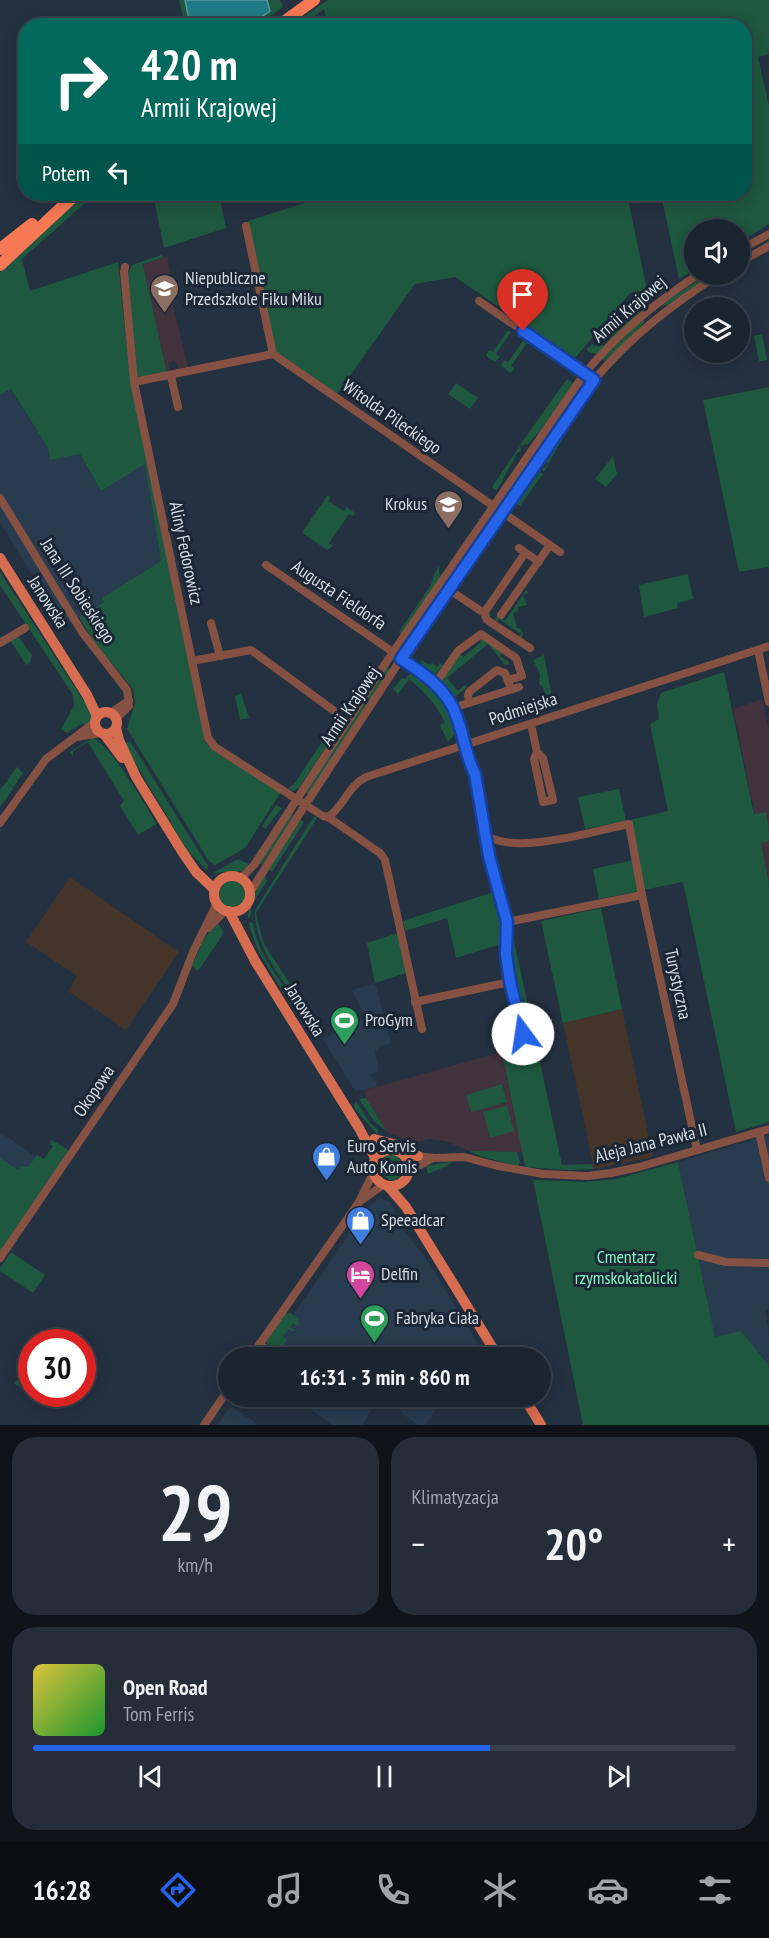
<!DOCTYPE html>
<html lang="pl">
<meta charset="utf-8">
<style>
:root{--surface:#1b2530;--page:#242d38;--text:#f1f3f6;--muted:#a0a5ab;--line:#39424c;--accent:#2563eb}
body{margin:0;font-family:"PT Sans Narrow",sans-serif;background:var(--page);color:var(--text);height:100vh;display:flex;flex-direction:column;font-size:22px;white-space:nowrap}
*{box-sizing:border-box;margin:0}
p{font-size:20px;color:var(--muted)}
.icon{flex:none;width:33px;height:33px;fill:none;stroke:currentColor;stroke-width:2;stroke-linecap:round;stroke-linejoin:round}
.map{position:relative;height:1425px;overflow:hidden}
.details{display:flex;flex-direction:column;gap:12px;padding:12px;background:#0f141a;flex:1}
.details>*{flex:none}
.guide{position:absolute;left:18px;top:18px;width:734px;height:183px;border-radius:24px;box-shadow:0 3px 15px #0003,0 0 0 2px var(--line);background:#00695c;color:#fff;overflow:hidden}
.tools{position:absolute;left:684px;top:219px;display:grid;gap:12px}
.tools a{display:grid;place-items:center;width:66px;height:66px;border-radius:50%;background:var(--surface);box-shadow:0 3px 15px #0003,0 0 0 2px var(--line);font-size:30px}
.speed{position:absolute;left:18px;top:1329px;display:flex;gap:12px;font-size:30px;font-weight:700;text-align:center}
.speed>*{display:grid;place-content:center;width:78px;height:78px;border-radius:50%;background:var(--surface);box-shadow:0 3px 15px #0003,0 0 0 2px var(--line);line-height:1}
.speed .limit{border:9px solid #d22;background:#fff;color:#111}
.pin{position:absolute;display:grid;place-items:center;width:51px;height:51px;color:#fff;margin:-62px -26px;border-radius:50% 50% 50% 0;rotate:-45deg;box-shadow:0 0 6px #0007}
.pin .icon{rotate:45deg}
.me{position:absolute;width:66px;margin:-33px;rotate:346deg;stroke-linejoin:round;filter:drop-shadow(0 0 4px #0008)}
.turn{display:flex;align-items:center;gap:21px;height:126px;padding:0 24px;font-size:27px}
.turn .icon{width:78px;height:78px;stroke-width:2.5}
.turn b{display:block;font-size:42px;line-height:51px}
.then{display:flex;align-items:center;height:57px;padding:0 24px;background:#0003;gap:12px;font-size:22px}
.big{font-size:45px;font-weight:700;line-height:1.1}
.details .tile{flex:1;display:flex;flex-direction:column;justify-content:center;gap:9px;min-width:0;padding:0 21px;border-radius:24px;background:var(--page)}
.details .dial{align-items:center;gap:0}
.dial b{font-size:78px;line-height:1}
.song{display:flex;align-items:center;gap:18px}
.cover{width:72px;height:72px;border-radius:9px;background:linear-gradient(135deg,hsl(50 70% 55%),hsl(130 70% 35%))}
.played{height:6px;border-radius:3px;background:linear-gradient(90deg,var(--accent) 65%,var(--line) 65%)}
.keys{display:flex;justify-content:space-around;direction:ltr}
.heat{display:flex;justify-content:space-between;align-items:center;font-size:33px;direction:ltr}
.details .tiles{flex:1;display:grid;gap:12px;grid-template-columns:1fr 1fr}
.tile:last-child{grid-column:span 2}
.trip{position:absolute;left:218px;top:1347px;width:333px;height:60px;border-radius:30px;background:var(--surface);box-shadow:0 3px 15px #0003,0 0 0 2px var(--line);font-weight:700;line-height:60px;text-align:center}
.menu{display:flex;height:96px;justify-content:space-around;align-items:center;background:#0b0f13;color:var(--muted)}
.menu .icon{width:42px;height:42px}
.menu .active{color:var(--accent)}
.menu b{font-size:27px;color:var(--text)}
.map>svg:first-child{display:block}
.built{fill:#293b4e}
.industrial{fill:#443429}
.education{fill:#41323e}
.green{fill:#1e583e}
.water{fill:#217b86;stroke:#5798a2;stroke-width:1.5}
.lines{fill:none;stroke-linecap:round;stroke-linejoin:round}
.minor{stroke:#855142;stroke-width:8}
.major{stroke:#d66d50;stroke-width:10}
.highway{stroke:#f67854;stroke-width:12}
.route-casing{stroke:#184099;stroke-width:15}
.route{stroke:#2563eb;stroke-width:10}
.labels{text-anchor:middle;stroke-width:6;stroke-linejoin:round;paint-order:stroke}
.poi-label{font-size:18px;fill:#d4dce5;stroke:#1b2735;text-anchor:start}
.street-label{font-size:18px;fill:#d4dce5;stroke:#1b2735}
.park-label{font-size:18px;fill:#81f5be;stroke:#1b2735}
</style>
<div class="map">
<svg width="769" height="1425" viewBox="0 0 769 1425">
<rect width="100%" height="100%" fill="#243140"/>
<!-- built -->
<g class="built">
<path d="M 11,389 L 48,448 L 50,460 L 80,454 L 101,491 L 145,463 L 161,561 L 102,598 L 104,602 L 68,624 L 35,580 L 0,522 L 0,395 Z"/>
<path d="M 375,983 L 391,1043 L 381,1046 L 375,1051 L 379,1071 L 369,1075 L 376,1081 L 377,1087 L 355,1091 L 323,1039 L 366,1018 L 352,990 Z"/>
<path d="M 0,1132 L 39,1159 L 0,1215 Z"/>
<path d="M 769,1135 L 769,1309 L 765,1310 L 769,1334 L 769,1366 L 715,1337 L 678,1162 Z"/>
<path d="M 380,1198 L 390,1202 L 406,1233 L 427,1260 L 480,1347 L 473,1358 L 265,1356 L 368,1207 Z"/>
<path d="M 291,1396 L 380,1396 L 380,1397 L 362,1425 L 333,1425 Z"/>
<path d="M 400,1397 L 446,1396 L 446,1397 L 425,1425 L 418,1425 L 400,1412 L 407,1401 Z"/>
<path d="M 231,1406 L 256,1423 L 255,1425 L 217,1425 Z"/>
</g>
<!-- industrial -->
<g class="industrial">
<path d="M 70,877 L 179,952 L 126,1030 L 68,991 L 77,976 L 26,942 Z"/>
<path d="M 622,1009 L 653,1157 L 594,1169 L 563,1023 Z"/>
</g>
<!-- education -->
<g class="education">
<path d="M 167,256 L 176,300 L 173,305 L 188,367 L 178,369 L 175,361 L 168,363 L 170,370 L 166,371 L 143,264 Z"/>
<path d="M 762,699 L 769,730 L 769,882 L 733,709 Z"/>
<path d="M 502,1052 L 522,1152 L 469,1151 L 445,1141 L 429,1139 L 416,1143 L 387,1132 L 366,1098 L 365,1090 Z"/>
</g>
<!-- green -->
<g class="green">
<path d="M 179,0 L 280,0 L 283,7 L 258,25 L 185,25 Z"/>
<path d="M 328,0 L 769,0 L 769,54 L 758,57 L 769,106 L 769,224 L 740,242 L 740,230 L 694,230 L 694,269 L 679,279 L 661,194 L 744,194 L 744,26 L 328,26 L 324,9 L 302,25 L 291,25 Z"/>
<path d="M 81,194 L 95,194 L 22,259 L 30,291 L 118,262 L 130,376 L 205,742 L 211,748 L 281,792 L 245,848 L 215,865 L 209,861 L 127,729 L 135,703 L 133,689 L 93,640 L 79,617 L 104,602 L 102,598 L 161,561 L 145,464 L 101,491 L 80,454 L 50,460 L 48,448 L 11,389 L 0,395 L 0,273 L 34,238 Z"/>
<path d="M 153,194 L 219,194 L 226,228 L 164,248 Z"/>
<path d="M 333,194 L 627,194 L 647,290 L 630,293 L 575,358 L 455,277 L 415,284 L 337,394 L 276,351 L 248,221 Z"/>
<path d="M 161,255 L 164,257 L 143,264 L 167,374 L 140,379 L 136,377 L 127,276 L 132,265 Z"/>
<path d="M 706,275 L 713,275 L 667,305 L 661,306 L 661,305 Z"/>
<path d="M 634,303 L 642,303 L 643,308 L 641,312 L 597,354 L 588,352 L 587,349 L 592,344 L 595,346 L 600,343 L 604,346 L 635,308 L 632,306 Z"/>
<path d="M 644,318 L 644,323 L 605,361 L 602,359 Z"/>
<path d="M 508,330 L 511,332 L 496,354 L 500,357 L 495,362 L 486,356 L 489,350 L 493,352 Z"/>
<path d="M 762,334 L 767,360 L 759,361 L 754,336 Z"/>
<path d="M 523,341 L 527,343 L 511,366 L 515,369 L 510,373 L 501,365 L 504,360 L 508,362 Z"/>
<path d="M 567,379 L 573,384 L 541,430 L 527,445 L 525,443 L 523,446 L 520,445 Z"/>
<path d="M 456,383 L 478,398 L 470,409 L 448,394 Z"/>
<path d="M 769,387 L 769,567 L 739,572 L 703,400 Z"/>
<path d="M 578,388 L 581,390 L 508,498 L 505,495 Z"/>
<path d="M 570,425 L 544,472 L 542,470 L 548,464 L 547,462 L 555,449 L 552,448 C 556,439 560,429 570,425 Z"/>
<path d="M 519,447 L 522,449 L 515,455 L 516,456 L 497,490 L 492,487 Z"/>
<path d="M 613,456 L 617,474 L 606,487 L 595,479 Z"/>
<path d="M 540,472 L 543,474 L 520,506 L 515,503 Z"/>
<path d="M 327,496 L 331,496 L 328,501 L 344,511 L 347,507 L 355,513 L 353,516 L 349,514 L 329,543 L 333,546 L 327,550 L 304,534 L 303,531 Z"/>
<path d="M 487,521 L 490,523 L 410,641 L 407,638 Z"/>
<path d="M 439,566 L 440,578 L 401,635 L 399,632 L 431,585 L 434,574 Z"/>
<path d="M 0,572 L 89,709 L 92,719 L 85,726 L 83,723 L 67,733 L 61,729 L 74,706 L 73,695 L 0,585 Z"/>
<path d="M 688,574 L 693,599 L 677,603 L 678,608 L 644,617 L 639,585 Z"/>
<path d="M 525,585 L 526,586 L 528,593 L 523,595 L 527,605 L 518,607 L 518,611 L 513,613 L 517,628 L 521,628 L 523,635 L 520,639 L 518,638 L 521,634 L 499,619 L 496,623 L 489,618 L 488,612 L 491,614 L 490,617 L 494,620 L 497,616 L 505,621 L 527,589 L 523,586 Z"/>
<path d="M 18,636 L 32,655 L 30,663 L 26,665 L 10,640 Z"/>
<path d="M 479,637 L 498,649 L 497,650 L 502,653 L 500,656 L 509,662 L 509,664 L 505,665 L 488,644 L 447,678 L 458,691 L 465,685 L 467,687 L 470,685 L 452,699 L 440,683 L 459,653 L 463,657 L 481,642 Z"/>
<path d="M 544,655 L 552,697 L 547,698 L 542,686 L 539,684 L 540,674 L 533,660 Z"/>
<path d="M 421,660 L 430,665 L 432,663 L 437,667 L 440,663 L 443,665 L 436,674 L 433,675 L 422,666 Z"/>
<path d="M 387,667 L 390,669 L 308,794 L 305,792 Z"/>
<path d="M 414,670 C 435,690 449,703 458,731 L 448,742 L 440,725 L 445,723 C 437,705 424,691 409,679 L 398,694 L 393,689 L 402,678 L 405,679 Z"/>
<path d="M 724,672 L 754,814 L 766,812 L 769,828 L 769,841 L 761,843 L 769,883 L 769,1122 L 736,1132 L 683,882 L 599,899 L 593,869 L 633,860 L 626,821 L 585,829 L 578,797 L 619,789 L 626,821 L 668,811 L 650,724 L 659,719 L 657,704 L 661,693 Z"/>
<path d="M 241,693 L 249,718 L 240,720 L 235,696 Z"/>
<path d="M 340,711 L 344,716 L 343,720 L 299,788 L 293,791 L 288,789 L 295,783 L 337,719 Z"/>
<path d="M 93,738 C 109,743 145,804 155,821 L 156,824 L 138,835 L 120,806 L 124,801 L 88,742 L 73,751 L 73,756 L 69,752 Z"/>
<path d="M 130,741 L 208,866 L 207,870 L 187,850 L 124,744 Z"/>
<path d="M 17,767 L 23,773 L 13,788 L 7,780 Z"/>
<path d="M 7,781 L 13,789 L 0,807 L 0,790 Z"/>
<path d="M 276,805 L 282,808 L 265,829 L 262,826 Z"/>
<path d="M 291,814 L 294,816 L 262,865 L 259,863 Z"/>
<path d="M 314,816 L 317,818 L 256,913 L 263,942 L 313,1020 L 311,1021 C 290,987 254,952 255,910 Z"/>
<path d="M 300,820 L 304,822 L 272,872 L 268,869 Z"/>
<path d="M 238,859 L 249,864 L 242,871 L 213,873 Z"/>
<path d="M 265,875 L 267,881 L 251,906 L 251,915 L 248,919 C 247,907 258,885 265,875 Z"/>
<circle cx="232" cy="894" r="13"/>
<path d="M 503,889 L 562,1165 L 592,1164 L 594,1169 L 566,1170 L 525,1167 L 502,1052 L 519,1046 L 498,945 L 456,958 L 447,918 L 405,931 L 403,921 Z"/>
<path d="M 601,908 L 622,1009 L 563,1023 L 541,921 Z"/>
<path d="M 217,922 L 223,931 L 222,936 L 198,971 L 192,966 L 203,941 Z"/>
<path d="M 248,922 L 253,923 C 258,956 280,978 296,1005 L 290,1004 L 258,951 Z"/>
<path d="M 398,933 L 406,973 L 375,983 L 367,943 Z"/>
<path d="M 502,1084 L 507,1102 L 471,1112 L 466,1095 Z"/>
<path d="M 366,1098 L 387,1132 L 374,1121 L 359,1099 Z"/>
<path d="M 356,1101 L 370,1123 L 379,1131 L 377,1134 L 355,1109 L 354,1105 Z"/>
<path d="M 507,1106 L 514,1131 L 490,1138 L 483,1112 Z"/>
<path d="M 51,1140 L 66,1148 L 68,1151 L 0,1253 L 0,1158 L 18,1170 L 21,1166 L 28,1167 L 37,1155 L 44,1159 L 53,1146 L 50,1144 Z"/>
<path d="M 469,1151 L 517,1152 L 520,1162 L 518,1166 L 480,1156 Z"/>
<path d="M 388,1154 L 397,1156 L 402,1163 L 402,1175 L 395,1180 L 389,1180 L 382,1174 L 382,1164 L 378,1158 Z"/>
<path d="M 453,1161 L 447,1166 L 428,1174 L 426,1166 Z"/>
<path d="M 678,1162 L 715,1337 L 741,1331 L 769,1366 L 769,1425 L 583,1425 L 533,1180 L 586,1182 L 616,1179 Z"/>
<path d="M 11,1252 L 45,1275 L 33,1293 L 0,1271 L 0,1268 Z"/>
<path d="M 290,1313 L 298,1318 L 299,1324 L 297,1326 L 293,1323 L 290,1327 L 295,1330 L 293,1332 L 289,1329 L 283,1336 L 287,1340 L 282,1348 L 272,1350 L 267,1346 L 267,1339 L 285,1314 Z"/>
<path d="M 30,1368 L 31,1369 L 31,1391 L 27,1388 L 24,1390 L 14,1383 Z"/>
</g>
<!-- water -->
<path class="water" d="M 185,0 L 267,0 L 270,11 L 250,25 L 190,25 Z"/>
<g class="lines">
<!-- minor -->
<g class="minor">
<path d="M 740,250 L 769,234"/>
<path d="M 740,262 L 769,246"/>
<path d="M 125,267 L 124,272 L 134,382 L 208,738 L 215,747 L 323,816 L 328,817 C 344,806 348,786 366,777 L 769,646"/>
<path d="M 479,301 L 588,375"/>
<path d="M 273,354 L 560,552"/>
<path d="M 171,376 L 178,407"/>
<path d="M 134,382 L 273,354 L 246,226"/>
<path d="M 0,498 L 82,632 L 127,690 L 129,706 L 116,719"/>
<path d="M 519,548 L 539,562"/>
<path d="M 266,565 L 419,670 C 433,682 448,696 456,714 C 465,733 465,755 475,773 L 489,856 L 507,922 L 506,953 L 510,982 L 523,1034"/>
<path d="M 457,595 L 484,613 L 487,620 L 530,648"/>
<path d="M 484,613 L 523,556"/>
<path d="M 501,615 L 550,545"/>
<path d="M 211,623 L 220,656"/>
<path d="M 0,643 L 25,628"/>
<path d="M 758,650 L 769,702"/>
<path d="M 192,661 L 251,650 L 333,710"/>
<path d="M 435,684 L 458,651 L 481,634 L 516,658 L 522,676 L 508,680"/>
<path d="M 469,703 L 468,696 L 469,692 L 497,670 L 505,673 L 511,689"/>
<path d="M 453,708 L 519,687"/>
<path d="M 111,713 L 129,700"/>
<path d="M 531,724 L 537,752 L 534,759 L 543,802 L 553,800 L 543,758 L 537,752"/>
<path d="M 77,737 L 100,733"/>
<path d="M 328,817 L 380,853 L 385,860 L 422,1029"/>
<path d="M 0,823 L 46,759 L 94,723"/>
<path d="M 486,835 C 515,856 594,831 629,824 L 642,895 L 697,1150"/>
<path d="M 241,878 L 254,865 L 385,664 L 585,373 C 618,333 656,302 699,274"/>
<path d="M 249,894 L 298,816 L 401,659 L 594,380 C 632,335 670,306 720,274"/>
<path d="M 507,922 L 642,895"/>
<path d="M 208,928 L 226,910"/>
<path d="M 415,1002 L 510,982"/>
<path d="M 759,1132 L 769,1178"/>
<path d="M 407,1159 L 418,1156 L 434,1158 L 464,1157 L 498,1166 L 543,1174 L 588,1176 L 611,1173 L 639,1167 L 769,1129"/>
<path d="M 409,1171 L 433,1158"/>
<path d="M 359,1202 L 383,1185"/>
<path d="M 698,1255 L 726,1262 L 769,1263"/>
<path d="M 0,1258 L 173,1004 L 193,952 L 217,903"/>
<path d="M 259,1344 L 278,1358"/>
<path d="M 250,1358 L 359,1202 L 373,1173"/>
<path d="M 204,1425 L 228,1390"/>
</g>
<!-- major -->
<g class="major">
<path d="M 0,558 L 87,695 L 97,716"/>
<circle cx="106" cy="723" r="11"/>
<path d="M 116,728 L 119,740 L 136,777 L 181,850 L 196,872 L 214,889"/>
<path d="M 104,734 L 122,758"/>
<circle cx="232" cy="894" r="18"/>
<path d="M 229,911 L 255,961 L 359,1128 L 375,1158"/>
<path d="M 374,1139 L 397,1145 L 418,1156"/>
<circle cx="391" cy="1168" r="18"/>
<path d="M 388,1186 L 406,1207 L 499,1358"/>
<path d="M 523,1396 L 541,1425"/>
</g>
<!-- highway -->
<g class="highway">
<path d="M 278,26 L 314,0"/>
<path d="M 0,249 L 32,224"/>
<path d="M 0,265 L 76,194"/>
</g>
</g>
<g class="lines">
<defs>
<path id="route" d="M 523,331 L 594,380 L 401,659 C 423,673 447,689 456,715 C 464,734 465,755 475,774 L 489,856 L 507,922 L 506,954 L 510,982 L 523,1034"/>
</defs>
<!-- route casing -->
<use href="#route" class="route-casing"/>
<!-- route -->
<use href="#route" class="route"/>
</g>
<!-- icons -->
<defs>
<symbol id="school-pin" viewBox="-11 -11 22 30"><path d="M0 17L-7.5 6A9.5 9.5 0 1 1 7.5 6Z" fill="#8d6e63" stroke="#1b2735"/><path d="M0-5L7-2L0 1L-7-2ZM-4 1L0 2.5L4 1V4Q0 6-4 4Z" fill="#fff"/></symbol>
<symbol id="stadium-pin" viewBox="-11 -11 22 30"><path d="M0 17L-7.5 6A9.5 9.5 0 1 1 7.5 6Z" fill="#2e9e5b" stroke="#1b2735"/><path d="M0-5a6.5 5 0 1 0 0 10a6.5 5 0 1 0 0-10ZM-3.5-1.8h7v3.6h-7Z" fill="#fff"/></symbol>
<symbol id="shop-pin" viewBox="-11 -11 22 30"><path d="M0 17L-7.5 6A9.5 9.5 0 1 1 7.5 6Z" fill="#3f7fe0" stroke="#1b2735"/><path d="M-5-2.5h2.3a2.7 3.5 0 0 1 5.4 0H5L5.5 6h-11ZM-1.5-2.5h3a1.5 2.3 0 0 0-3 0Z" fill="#fff"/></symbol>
<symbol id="hotel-pin" viewBox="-11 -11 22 30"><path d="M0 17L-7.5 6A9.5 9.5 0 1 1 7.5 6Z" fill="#d1479c" stroke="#1b2735"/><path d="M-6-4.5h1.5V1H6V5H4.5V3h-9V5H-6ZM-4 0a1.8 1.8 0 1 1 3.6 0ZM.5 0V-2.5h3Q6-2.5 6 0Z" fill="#fff"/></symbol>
</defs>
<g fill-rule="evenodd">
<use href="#school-pin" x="148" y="272" width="33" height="45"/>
<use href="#school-pin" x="432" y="488" width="33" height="45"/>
<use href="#stadium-pin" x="328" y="1004" width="33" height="45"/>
<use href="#shop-pin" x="310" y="1140" width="33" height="45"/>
<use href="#shop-pin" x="344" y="1204" width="33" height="45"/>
<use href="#hotel-pin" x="344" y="1258" width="33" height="45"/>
<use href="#stadium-pin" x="358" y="1302" width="33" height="45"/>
</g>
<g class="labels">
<!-- poi labels -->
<g class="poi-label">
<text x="185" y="284">Niepubliczne<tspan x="185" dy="21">Przedszkole Fiku Miku</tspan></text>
<text x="427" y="510" text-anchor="end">Krokus</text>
<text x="365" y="1026">ProGym</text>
<text x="347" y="1152">Euro Servis<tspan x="347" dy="21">Auto Komis</tspan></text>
<text x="381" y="1226">Speeadcar</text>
<text x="381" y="1280">Delfin</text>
<text x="396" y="1324">Fabryka Ciała</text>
</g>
<!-- street labels -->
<g class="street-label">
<text transform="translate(629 309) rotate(-41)" y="6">Armii Krajowej</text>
<text transform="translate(392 417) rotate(35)" y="6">Witolda Pileckiego</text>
<text transform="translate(186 553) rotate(78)" y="6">Aliny Fedorowicz</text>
<text transform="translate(78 591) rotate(57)" y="6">Jana III Sobieskiego</text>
<text transform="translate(339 595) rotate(34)" y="6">Augusta Fieldorfa</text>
<text transform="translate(48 602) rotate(57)" y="6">Janowska</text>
<text transform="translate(350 706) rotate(-56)" y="6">Armii Krajowej</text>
<text transform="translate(523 709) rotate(-18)" y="6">Podmiejska</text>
<text transform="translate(678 984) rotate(78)" y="6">Turystyczna</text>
<text transform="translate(305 1010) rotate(58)" y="6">Janowska</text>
<text transform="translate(94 1091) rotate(-56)" y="6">Okopowa</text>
<text transform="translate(651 1143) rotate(-14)" y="6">Aleja Jana Pawła II</text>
</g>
<!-- park labels -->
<g class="park-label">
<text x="626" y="1263">Cmentarz<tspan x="626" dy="21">rzymskokatolicki</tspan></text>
</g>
</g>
</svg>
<div class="tools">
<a><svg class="icon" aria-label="sound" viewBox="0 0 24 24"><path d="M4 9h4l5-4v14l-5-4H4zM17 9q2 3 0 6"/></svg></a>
<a><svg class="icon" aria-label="layers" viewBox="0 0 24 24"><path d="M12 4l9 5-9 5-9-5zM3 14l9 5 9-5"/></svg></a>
</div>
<div class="speed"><div class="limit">30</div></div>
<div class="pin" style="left:523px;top:331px;background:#d93025"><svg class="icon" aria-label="arrive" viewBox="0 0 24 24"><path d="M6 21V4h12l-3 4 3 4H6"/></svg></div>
<svg class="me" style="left:523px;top:1034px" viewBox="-20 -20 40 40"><circle r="19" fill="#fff"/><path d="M0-13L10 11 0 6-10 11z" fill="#2563eb"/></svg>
<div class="trip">16:31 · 3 min · 860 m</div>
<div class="guide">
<div class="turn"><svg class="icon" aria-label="right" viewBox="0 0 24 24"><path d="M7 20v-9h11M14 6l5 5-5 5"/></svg><div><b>420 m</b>Armii Krajowej</div></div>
<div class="then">Potem<svg class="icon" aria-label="left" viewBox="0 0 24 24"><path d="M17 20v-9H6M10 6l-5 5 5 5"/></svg></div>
</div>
</div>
<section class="details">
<div class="tiles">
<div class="tile dial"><b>29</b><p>km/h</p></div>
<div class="tile"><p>Klimatyzacja</p>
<div class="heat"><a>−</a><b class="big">20°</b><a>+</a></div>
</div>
<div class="tile">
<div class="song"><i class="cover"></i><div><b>Open Road</b><p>Tom Ferris</p></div></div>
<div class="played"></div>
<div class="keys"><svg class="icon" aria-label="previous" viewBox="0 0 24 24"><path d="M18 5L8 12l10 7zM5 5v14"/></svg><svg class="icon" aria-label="pause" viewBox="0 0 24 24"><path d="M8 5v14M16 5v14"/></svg><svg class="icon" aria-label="next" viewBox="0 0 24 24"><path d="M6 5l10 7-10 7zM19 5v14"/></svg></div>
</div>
</div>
</section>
<nav class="menu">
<b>16:28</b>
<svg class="icon active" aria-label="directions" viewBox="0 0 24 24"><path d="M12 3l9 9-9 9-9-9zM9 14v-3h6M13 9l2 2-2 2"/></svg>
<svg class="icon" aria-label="music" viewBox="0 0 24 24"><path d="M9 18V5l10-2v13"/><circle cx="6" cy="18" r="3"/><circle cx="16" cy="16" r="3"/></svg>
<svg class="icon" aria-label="phone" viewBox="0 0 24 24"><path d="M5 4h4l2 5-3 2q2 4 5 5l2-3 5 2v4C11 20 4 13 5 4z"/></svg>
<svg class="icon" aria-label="climate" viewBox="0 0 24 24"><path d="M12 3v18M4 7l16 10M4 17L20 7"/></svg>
<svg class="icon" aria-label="car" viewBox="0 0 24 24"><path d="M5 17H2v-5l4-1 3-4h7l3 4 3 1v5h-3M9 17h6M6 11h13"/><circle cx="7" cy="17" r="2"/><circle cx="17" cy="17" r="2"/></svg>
<svg class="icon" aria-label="filters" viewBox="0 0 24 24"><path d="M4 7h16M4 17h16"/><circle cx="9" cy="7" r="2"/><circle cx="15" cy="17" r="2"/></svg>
</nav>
